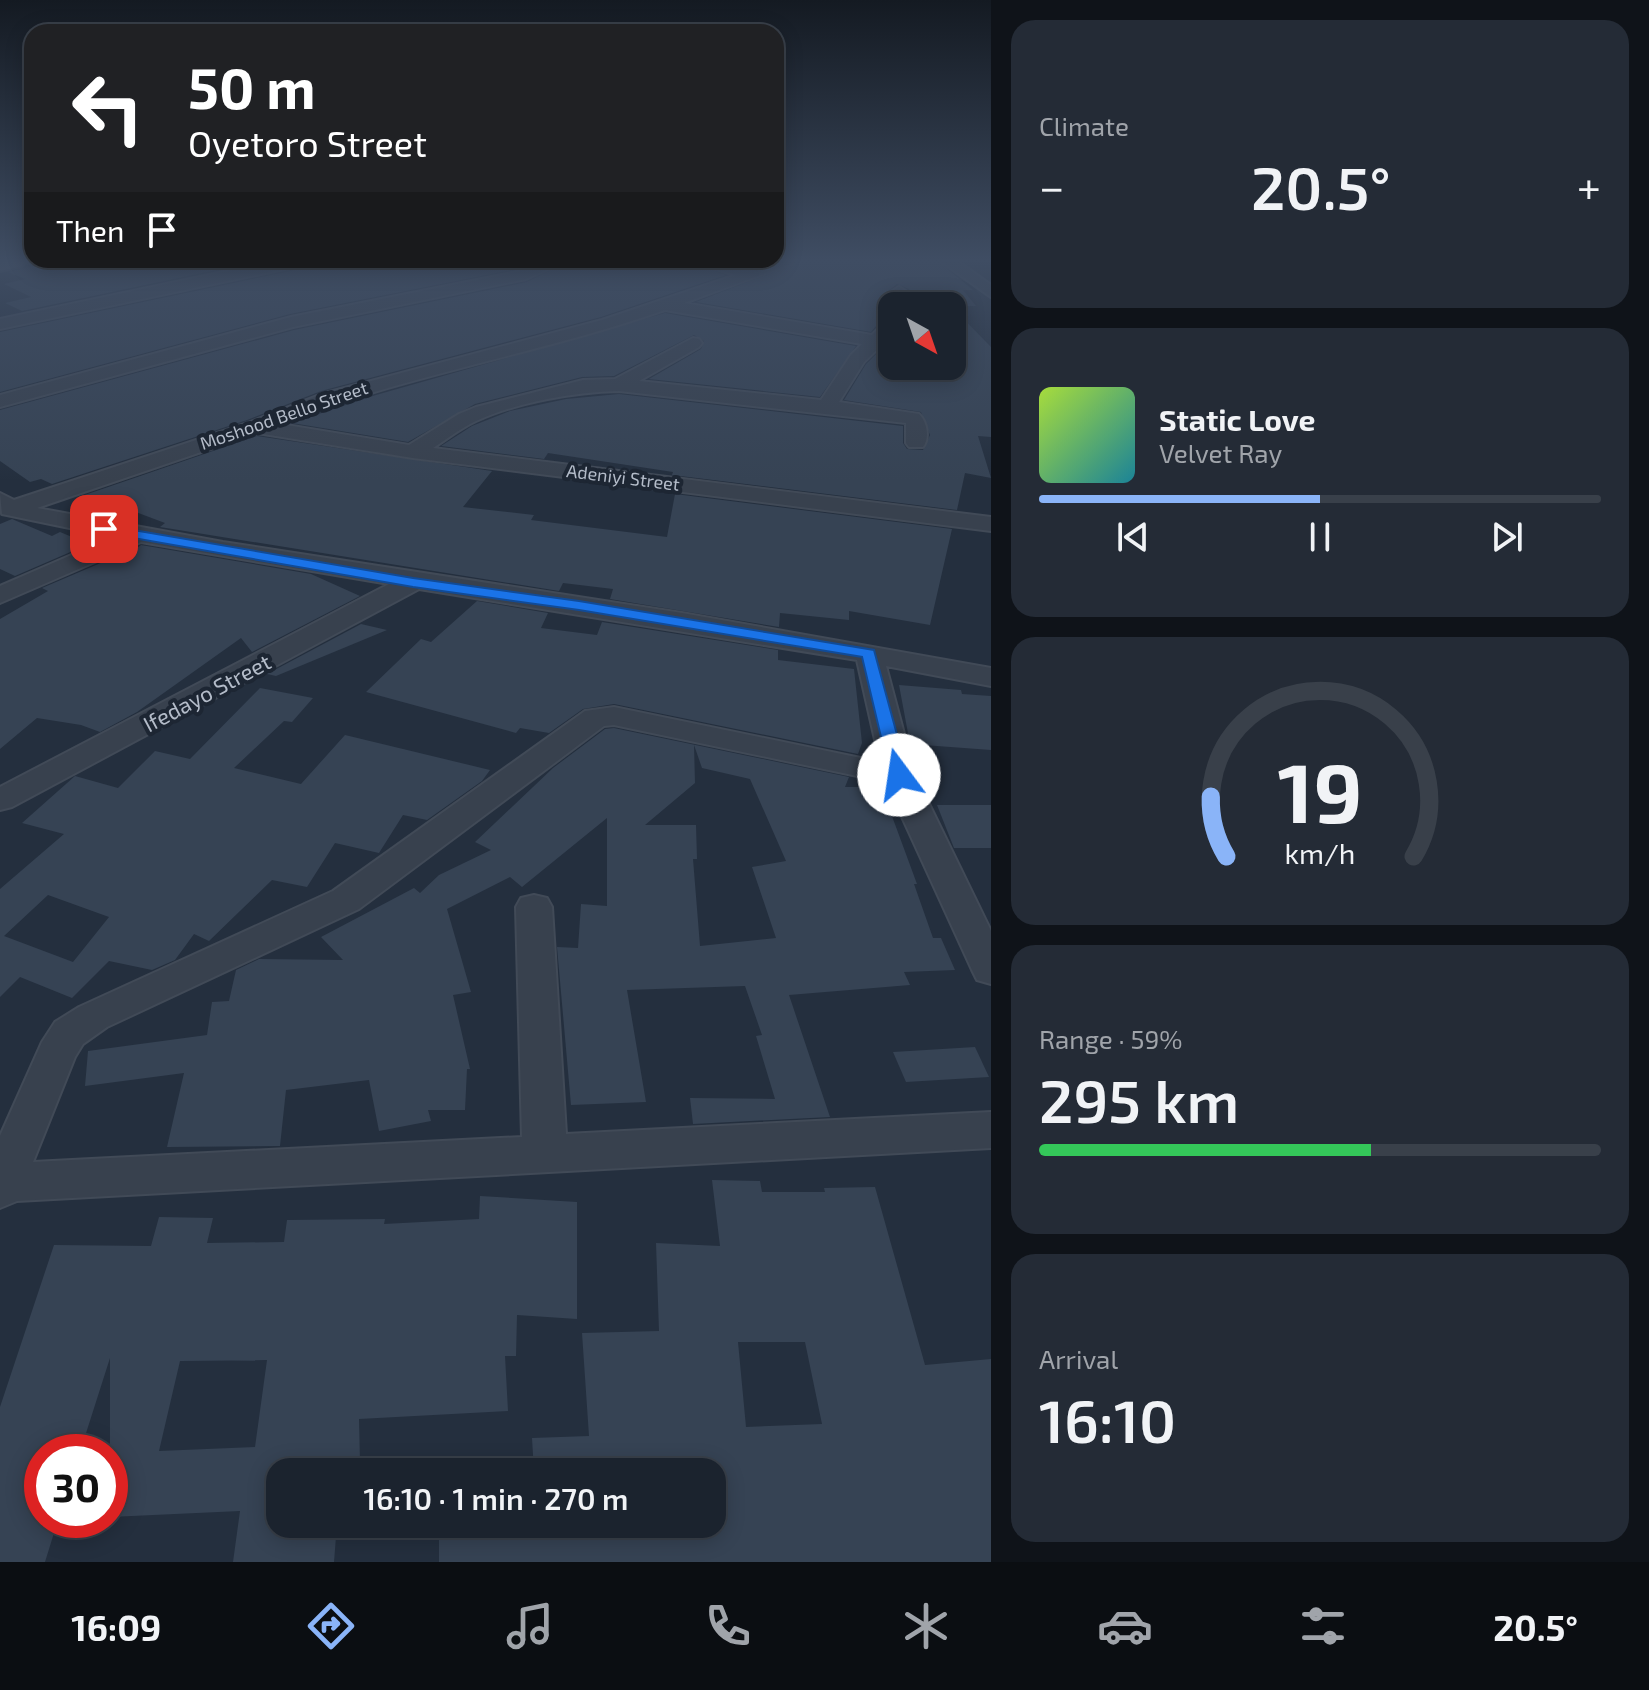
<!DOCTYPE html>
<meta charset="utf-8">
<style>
:root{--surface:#1b232e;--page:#242b36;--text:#f1f3f6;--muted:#a0a4aa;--line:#39404a;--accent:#8ab4f8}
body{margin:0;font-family:"Exo 2",sans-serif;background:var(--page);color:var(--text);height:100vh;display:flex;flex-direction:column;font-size:30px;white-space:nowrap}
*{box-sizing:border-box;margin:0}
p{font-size:26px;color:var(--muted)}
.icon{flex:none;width:44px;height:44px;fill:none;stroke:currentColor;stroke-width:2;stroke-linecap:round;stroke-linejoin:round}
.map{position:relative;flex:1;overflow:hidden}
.drawer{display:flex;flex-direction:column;gap:20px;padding:20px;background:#0f1319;width:658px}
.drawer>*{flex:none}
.banner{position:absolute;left:24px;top:24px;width:760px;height:244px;border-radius:24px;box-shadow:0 4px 20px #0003,0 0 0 2px var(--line);background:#202124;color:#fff;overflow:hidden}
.needle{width:52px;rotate:140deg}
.buttons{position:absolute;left:878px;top:292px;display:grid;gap:16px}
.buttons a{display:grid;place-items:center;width:88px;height:88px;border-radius:16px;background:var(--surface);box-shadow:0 4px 20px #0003,0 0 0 2px var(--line);font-size:40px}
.speed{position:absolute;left:24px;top:1434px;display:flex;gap:16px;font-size:40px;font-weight:700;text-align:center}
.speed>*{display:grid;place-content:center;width:104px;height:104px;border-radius:50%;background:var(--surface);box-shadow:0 4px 20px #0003,0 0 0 2px var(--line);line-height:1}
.speed .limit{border:12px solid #d22;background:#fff;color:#111}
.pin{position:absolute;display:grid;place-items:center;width:68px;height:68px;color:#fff;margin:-34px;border-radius:16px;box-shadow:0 4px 12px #0006}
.me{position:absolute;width:88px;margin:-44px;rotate:346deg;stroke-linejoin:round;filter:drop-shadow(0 0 6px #0008)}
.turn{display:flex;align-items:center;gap:28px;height:168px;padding:0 32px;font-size:36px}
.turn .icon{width:104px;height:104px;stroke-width:2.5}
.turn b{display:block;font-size:56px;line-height:68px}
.then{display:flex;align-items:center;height:76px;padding:0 32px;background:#0003;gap:16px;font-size:30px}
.big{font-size:60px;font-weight:600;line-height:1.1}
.drawer .card{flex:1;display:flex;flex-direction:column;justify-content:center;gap:12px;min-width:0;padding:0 28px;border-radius:24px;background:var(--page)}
.drawer .dial{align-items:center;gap:0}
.dial svg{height:208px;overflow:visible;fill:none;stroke:var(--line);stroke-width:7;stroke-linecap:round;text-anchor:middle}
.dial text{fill:var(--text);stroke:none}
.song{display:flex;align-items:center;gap:24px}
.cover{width:96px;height:96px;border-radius:12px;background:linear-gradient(135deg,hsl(80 70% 55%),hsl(190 70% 35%))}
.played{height:8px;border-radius:4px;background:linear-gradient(90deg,var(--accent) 50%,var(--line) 50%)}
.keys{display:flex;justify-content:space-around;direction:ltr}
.heat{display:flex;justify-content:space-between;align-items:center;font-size:44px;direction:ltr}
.charge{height:12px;border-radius:6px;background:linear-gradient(90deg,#34c759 59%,var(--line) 0)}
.trip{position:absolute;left:266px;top:1458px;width:460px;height:80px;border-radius:24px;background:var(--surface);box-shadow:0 4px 20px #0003,0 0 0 2px var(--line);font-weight:600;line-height:80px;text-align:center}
.dock{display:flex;height:128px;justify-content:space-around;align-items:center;background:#0b0e12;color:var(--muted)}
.dock .icon{width:56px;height:56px}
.dock .selected{color:var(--accent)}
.dock b{font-size:36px;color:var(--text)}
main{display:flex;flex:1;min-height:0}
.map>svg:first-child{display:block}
.building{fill:#364354;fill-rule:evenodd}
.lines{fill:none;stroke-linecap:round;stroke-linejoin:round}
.minor-casing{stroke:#414a57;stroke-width:4}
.primary-casing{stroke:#414a57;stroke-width:4}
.minor{fill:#38414e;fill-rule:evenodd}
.primary{fill:#56606e;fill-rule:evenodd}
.route{fill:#1a73e8;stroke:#114b97;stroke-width:2}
.labels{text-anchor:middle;stroke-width:8;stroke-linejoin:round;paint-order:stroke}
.far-street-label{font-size:18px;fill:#b4bcc9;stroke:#1d2633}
.street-label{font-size:22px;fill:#b4bcc9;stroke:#1d2633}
</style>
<main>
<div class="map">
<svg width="991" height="1562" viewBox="0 0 991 1562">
<rect width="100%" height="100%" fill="#242f3e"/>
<!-- building -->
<g class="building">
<path d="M 49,262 L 76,271 L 122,262 L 254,262 L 22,311 L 5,303 L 31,297 L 4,284 L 25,279 L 8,272 Z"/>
<path d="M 304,262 L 533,262 L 516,269 L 290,314 L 0,392 L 0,332 L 295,270 Z"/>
<path d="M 567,262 L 689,262 L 726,275 L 601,317 L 321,391 L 247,420 L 52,484 L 41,479 L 30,482 L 0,461 L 0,410 L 294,330 L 527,282 Z"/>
<path d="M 799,262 L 939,262 L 973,290 L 963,290 L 976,306 L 937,306 L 933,300 L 912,300 L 909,289 L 897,284 L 888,291 L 892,307 L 871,332 L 696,302 Z"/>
<path d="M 952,307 L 991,347 L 991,437 L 978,436 L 991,478 L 965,473 L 957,510 L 672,475 L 673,472 L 548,453 L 544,459 L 441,446 L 472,426 L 510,411 L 566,399 L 619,394 L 903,426 L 903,443 L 907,449 L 923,450 L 930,435 L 921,412 L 844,400 L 866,364 L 879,351 L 892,353 L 892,366 L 943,371 L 944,366 L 952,366 Z"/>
<path d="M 665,313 L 856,346 L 820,397 L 649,379 L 701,349 L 704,341 L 694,335 L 614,376 L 582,377 L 475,404 L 408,442 L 292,423 L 376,395 Z"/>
<path d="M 257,436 L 492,471 L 463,507 L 534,515 L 531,520 L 667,537 L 675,494 L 952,529 L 930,625 L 849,611 L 849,620 L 780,613 L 779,627 L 610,599 L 613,589 L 563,583 L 559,591 L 160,527 L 165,523 L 117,505 L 106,510 L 79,497 Z"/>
<path d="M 12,519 L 52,536 L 60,532 L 89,544 L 15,576 L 0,569 L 0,524 Z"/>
<path d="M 141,545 L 311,574 L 360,596 L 252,652 L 241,638 L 137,712 L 100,732 L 81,725 L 37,718 L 0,749 L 0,619 L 48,591 L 42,588 L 117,556 L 124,558 Z"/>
<path d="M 477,601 L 548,613 L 541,628 L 597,635 L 602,622 L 778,650 L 778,660 L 854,669 L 862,743 L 858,754 L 614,704 L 583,709 L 549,733 L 520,728 L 516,733 L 366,692 L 421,639 L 431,642 Z"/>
<path d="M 361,624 L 387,630 L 276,676 L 267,674 Z"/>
<path d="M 899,685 L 961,690 L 962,694 L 991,696 L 991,750 L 910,744 Z"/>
<path d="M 260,688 L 313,698 L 292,722 L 284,721 L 234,768 L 301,784 L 345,735 L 490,770 L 482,781 L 427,820 L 403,815 L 379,853 L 335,843 L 307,887 L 272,880 L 209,941 L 194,934 L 175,960 L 152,970 L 109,961 L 72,998 L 20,977 L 0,997 L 0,889 L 64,834 L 22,823 L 75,776 L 118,788 L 155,751 L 190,759 ZM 48,895 L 109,917 L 73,962 L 4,936 Z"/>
<path d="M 614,728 L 849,777 L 845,787 L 864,787 L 866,781 L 869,781 L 878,808 L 889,808 L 917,884 L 914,884 L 933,938 L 941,938 L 955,970 L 904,972 L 910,985 L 789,995 L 830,1117 L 693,1124 L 690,1098 L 775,1099 L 756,1036 L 762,1035 L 745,986 L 627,990 L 646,1102 L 571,1105 L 557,947 L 578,948 L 581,904 L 607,906 L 607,818 L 522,887 L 510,877 L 447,909 L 471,992 L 453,995 L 470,1069 L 467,1069 L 465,1110 L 428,1110 L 431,1121 L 379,1131 L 369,1080 L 286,1090 L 280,1146 L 167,1147 L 184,1073 L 85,1086 L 88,1051 L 207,1035 L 212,1002 L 229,1001 L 236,970 L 259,959 L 343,960 L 321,937 L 414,888 L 420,893 L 439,875 L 491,850 L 475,842 L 553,768 L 605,729 ZM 694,745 L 702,768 L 750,779 L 786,861 L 752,867 L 776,938 L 700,946 L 693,859 L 697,859 L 696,825 L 645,825 L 695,783 Z"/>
<path d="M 937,805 L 991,805 L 991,848 L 954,848 Z"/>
<path d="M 975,1047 L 989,1077 L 906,1082 L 893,1052 Z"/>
<path d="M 712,1180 L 760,1181 L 762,1192 L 825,1192 L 824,1188 L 875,1187 L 925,1365 L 991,1359 L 991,1562 L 439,1562 L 439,1524 L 712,1524 L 712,1472 L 534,1472 L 532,1438 L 589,1436 L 582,1333 L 659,1331 L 656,1243 L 720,1246 ZM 738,1342 L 805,1342 L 822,1424 L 746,1427 Z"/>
<path d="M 480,1196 L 577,1202 L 577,1319 L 517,1315 L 516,1356 L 505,1356 L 508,1411 L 359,1419 L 360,1462 L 280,1470 L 280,1524 L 337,1524 L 334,1562 L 233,1562 L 240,1511 L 110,1517 L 110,1358 L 80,1452 L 42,1452 L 42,1520 L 58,1520 L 45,1562 L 0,1562 L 0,1407 L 54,1245 L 151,1246 L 159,1217 L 213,1218 L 207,1243 L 284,1242 L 287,1220 L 385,1219 L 384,1224 L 479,1219 ZM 267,1360 L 255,1447 L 159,1451 L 180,1361 Z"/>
</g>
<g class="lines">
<defs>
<g id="minor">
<path d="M 270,262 L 301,262 L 294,267 L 0,329 L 0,319 Z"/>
<path d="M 542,262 L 564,262 L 526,279 L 293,327 L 0,407 L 0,395 L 291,317 L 517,272 Z"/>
<path d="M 692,262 L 721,262 L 752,270 L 773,262 L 796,262 L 684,303 L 872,335 L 886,321 L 892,320 L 892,335 L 864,362 L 839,402 L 919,414 C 927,422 930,438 923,447 L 909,447 L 906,443 L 906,423 L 619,391 C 575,392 517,402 476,421 C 461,428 447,439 433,448 L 991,517 L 991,531 L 413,458 L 257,433 L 37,508 L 223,542 L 682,613 L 991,668 L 991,686 L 886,666 L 915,775 L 991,931 L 991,984 L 977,980 L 972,970 L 886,782 L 614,725 L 604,726 L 359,909 L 107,1027 L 83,1044 L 75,1057 L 33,1162 L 522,1137 L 516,907 L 521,898 L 534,895 L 547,898 L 552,907 L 566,1134 L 991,1112 L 991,1148 L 17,1201 L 0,1208 L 0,1136 L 42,1042 L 55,1022 L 79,1007 L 333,891 L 585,711 L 614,707 L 880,762 L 857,660 L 419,589 L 12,807 L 0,810 L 0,787 L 389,584 L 141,542 L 0,603 L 0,586 L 113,537 L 2,514 L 0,493 L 14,500 L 248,423 L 322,394 L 602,320 L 736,275 ZM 665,310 L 862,344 L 851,355 L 821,400 L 639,381 L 699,347 L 702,343 L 699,339 L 693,338 L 615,379 L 583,380 L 476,407 L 459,414 L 409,445 L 280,424 C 405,375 538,354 665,310 Z"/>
<path d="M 942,262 L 959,262 L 991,285 L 991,297 Z"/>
<path d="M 899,287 L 907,292 L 911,306 L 895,306 L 891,292 Z"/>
</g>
<path id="primary" d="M 0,262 L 25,262 L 22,266 L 0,271 Z"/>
</defs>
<!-- minor casing -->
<use href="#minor" class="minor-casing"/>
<!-- primary casing -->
<use href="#primary" class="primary-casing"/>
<!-- minor -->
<use href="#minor" class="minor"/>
<!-- primary -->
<use href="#primary" class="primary"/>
</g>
<!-- sky -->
<linearGradient id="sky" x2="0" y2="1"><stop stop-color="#141a22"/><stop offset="0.54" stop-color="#3f4d63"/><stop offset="1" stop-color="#3f4d63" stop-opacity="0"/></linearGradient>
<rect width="991" height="481" fill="url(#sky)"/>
<!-- route -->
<path class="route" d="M 104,525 L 413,578 L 579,601 L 874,650 L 908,775 L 899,780 L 890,775 L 862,657 L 579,610 L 413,587 L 99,532 L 99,526 Z"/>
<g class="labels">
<!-- far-street labels -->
<g class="far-street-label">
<text transform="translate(284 416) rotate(-19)" y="6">Moshood Bello Street</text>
<text transform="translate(623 478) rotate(7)" y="6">Adeniyi Street</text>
</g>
<!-- street labels -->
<g class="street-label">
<text transform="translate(207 693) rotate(-28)" y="8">Ifedayo Street</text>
</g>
</g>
</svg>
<div class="buttons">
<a><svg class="needle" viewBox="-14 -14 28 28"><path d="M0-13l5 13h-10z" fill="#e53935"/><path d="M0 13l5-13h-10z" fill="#a0a4aa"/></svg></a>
</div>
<div class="speed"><div class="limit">30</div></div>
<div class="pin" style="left:104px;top:529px;background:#d93025"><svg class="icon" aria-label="arrive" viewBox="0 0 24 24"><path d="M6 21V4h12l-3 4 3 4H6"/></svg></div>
<svg class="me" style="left:899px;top:775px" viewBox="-20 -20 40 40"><circle r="19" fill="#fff"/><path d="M0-13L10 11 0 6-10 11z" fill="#1a73e8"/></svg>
<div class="trip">16:10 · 1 min · 270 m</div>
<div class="banner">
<div class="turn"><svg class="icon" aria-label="left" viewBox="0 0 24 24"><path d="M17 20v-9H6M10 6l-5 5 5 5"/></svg><div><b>50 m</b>Oyetoro Street</div></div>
<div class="then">Then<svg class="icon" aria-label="arrive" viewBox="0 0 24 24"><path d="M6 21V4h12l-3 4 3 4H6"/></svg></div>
</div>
</div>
<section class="drawer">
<div class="card"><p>Climate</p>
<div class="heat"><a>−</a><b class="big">20.5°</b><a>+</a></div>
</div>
<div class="card">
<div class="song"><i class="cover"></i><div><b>Static Love</b><p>Velvet Ray</p></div></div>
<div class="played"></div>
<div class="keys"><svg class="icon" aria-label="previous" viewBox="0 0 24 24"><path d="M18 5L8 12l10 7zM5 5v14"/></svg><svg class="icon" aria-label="pause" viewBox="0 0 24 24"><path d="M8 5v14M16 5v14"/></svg><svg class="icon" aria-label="next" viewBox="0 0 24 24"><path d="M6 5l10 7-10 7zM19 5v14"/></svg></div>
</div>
<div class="card dial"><svg viewBox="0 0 100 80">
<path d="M14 69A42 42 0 1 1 86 69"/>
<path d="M14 69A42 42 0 0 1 8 46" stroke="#8ab4f8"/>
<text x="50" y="56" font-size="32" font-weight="700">19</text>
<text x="50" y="72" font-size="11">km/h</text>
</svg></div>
<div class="card"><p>Range · 59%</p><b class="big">295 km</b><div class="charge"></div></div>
<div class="card"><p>Arrival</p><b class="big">16:10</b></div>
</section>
</main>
<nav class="dock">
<b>16:09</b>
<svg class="icon selected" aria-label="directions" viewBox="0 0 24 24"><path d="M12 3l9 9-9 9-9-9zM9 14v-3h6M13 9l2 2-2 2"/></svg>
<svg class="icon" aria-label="music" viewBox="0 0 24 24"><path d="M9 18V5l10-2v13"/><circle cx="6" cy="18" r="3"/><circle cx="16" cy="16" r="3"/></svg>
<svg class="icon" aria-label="phone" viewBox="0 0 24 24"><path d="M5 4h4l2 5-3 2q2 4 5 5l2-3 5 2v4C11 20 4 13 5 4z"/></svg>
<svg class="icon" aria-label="climate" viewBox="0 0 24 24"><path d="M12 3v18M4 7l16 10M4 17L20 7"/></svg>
<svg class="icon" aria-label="car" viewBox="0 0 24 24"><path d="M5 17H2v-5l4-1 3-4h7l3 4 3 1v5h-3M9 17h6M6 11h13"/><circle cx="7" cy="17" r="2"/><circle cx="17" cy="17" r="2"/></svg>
<svg class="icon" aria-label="filters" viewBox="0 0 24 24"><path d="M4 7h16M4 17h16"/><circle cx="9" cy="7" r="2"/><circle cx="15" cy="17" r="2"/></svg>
<b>20.5°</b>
</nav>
